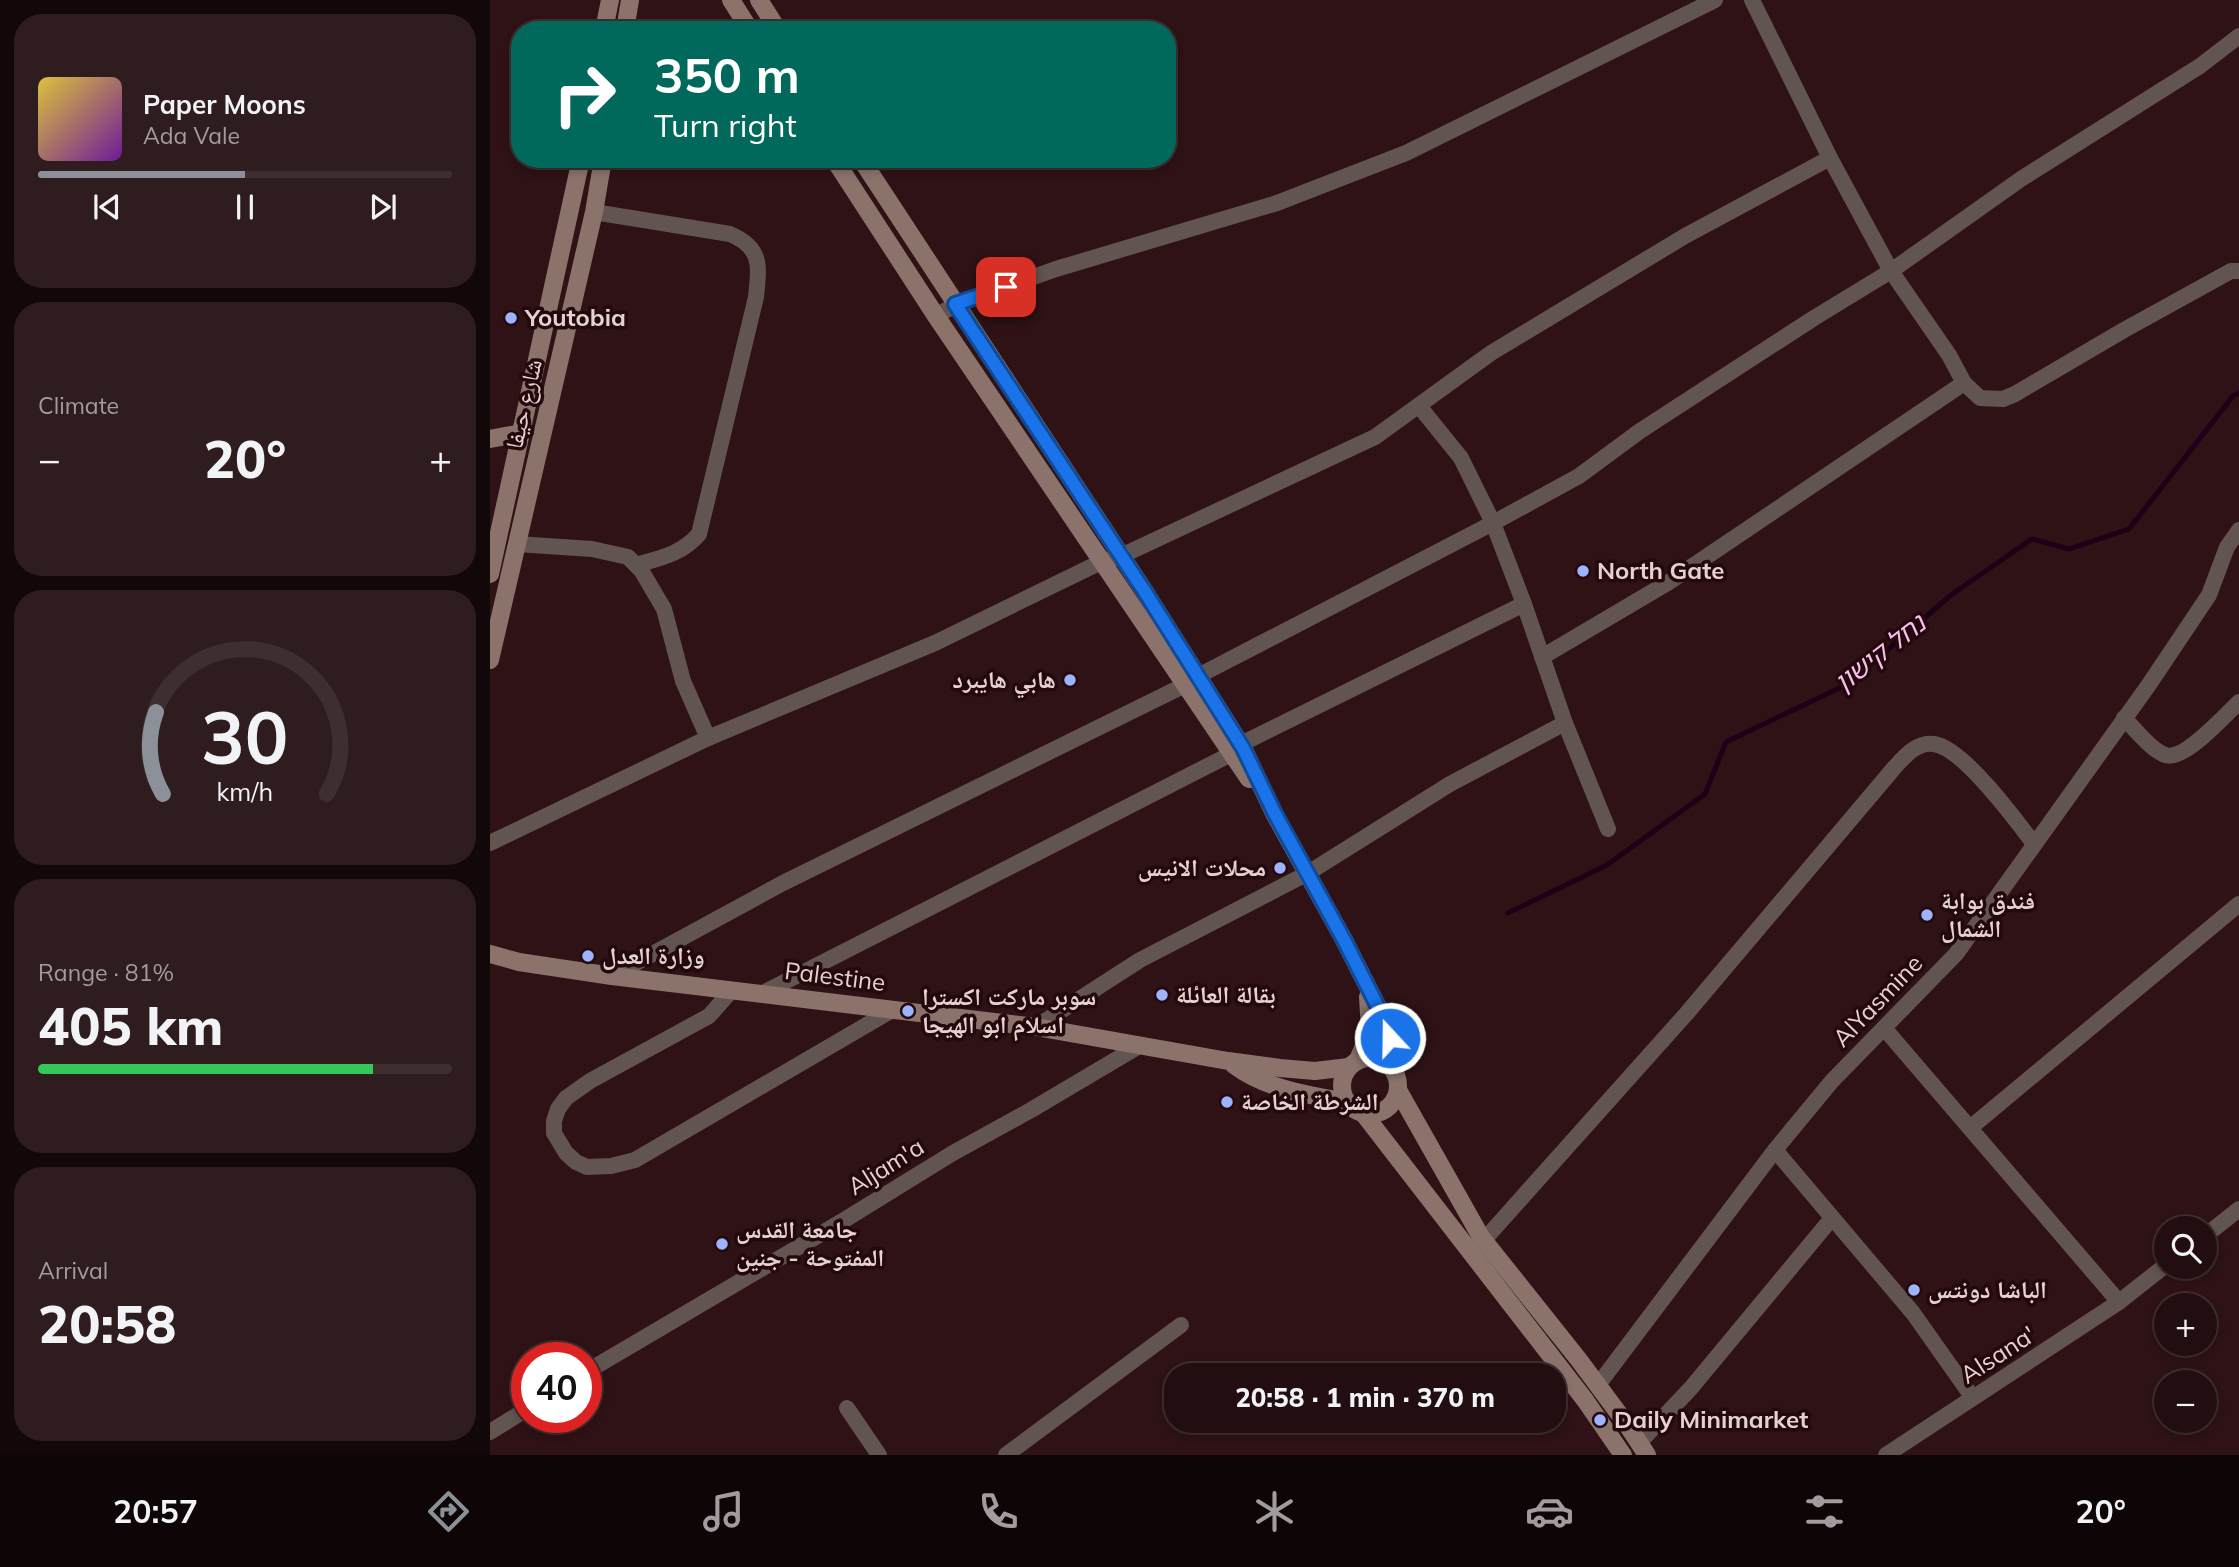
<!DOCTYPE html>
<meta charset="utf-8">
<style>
:root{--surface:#220e10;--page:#2e1c1e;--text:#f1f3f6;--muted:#a29c9f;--line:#3f2e30;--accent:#8c9099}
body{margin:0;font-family:Mulish,"Noto Naskh Arabic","Noto Sans Hebrew",sans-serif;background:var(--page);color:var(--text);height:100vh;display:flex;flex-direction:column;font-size:26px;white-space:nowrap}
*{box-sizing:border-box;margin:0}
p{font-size:23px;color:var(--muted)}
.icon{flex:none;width:38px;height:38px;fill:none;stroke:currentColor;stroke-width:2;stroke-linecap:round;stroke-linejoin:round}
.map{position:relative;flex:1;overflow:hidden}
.panel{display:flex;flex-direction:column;gap:14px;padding:14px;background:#130809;width:490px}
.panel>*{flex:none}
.banner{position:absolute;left:21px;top:21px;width:665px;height:147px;border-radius:28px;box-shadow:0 4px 10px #0003,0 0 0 2px var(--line);background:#00695c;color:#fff;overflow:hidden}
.fabs{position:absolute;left:1664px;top:1216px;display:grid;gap:14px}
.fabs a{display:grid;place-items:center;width:63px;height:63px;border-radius:50%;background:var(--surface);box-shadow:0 4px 10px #0003,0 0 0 2px var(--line);font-size:35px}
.speed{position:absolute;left:21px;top:1342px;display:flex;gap:14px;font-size:35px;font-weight:700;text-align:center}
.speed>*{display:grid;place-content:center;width:91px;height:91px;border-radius:50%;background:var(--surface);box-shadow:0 4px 10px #0003,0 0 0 2px var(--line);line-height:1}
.speed .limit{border:10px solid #d22;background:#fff;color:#111}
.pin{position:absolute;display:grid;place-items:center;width:60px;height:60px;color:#fff;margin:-30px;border-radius:14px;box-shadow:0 4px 10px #0006}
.me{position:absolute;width:77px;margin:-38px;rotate:339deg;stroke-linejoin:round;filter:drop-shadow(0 0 5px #0008)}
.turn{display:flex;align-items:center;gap:24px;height:147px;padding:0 28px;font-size:32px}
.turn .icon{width:91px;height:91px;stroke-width:2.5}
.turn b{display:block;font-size:49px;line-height:60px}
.big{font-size:52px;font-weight:800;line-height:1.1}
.panel .widget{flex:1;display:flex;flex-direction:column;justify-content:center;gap:10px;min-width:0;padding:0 24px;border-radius:28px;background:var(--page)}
.panel .dial{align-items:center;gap:0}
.dial svg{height:182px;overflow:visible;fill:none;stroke:var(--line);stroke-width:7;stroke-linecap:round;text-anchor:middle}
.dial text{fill:var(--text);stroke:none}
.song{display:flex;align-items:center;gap:21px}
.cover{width:84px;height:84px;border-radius:10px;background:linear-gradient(135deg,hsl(50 70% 55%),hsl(280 70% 35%))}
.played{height:7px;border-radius:4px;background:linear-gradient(90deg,var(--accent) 50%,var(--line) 50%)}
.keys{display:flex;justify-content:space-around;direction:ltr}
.heat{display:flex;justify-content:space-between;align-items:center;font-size:38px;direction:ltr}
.charge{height:10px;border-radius:5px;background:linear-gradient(90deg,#34c759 81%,var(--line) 0)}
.trip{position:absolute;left:674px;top:1363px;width:402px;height:70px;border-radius:28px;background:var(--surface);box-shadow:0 4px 10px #0003,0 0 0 2px var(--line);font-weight:800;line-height:70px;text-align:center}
.tab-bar{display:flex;height:112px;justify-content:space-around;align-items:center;background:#0e0606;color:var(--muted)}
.tab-bar .icon{width:49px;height:49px}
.tab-bar .active{color:var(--accent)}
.tab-bar b{font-size:32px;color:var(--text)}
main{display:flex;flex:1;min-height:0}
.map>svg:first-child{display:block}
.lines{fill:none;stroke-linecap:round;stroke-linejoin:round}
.stream{stroke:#1b0018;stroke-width:5}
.street{stroke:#625450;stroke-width:16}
.secondary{stroke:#8b736c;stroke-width:18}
.route-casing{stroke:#114b97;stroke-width:18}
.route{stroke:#1a73e8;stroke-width:12}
.poi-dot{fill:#9bb4fd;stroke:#24090c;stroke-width:2.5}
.labels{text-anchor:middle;stroke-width:7;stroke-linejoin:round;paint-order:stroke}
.poi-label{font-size:24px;font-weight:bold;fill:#e6d1d2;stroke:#24090c;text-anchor:start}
.street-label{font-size:24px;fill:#e6d1d2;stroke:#24090c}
.water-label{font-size:26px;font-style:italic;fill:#fabeee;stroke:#24090c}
</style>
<main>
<section class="panel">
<div class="widget">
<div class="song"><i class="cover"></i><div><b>Paper Moons</b><p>Ada Vale</p></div></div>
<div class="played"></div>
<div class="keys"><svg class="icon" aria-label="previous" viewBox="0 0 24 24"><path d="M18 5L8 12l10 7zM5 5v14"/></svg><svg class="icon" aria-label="pause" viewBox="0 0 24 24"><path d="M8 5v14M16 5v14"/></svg><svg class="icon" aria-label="next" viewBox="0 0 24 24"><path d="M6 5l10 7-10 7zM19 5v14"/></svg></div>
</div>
<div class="widget"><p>Climate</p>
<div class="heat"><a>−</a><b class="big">20°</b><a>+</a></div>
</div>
<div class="widget dial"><svg viewBox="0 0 100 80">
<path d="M14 69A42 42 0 1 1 86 69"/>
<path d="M14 69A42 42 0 0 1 11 33" stroke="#8c9099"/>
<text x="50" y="56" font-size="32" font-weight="700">30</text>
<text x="50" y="72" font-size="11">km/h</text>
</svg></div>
<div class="widget"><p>Range · 81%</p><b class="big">405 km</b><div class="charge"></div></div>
<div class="widget"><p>Arrival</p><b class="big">20:58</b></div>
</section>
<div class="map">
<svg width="1749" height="1455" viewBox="0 0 1749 1455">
<rect width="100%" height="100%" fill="#2e1215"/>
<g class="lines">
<!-- stream -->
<path class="stream" d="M 1018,913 L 1117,865 L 1215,794 L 1236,742 L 1358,684 L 1461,595 L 1542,539 L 1579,549 L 1639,529 L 1743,396 L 1749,393"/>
<!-- street -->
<g class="street">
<path d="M 1262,0 L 1340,158 L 1401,271 L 1459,355 L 1474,383 L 1490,398 L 1513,399 L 1525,394 L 1634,330 L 1741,271 L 1749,271"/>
<path d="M 104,212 L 240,234 C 273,248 269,267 266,297 L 209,534 C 192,554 170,558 146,565"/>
<path d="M 446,316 L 465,305 L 566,269 L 787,203 L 916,153 L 1225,0"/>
<path d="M 929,406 L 971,458 L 1003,523 L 1034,604 L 1075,723 L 1118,829"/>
<path d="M 27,544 L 102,549 L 138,557 L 151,570 L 174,609 L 193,681 L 218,738"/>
<path d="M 1052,657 L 1179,582 L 1474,383"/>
<path d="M 1634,718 C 1646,730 1660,749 1675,755 C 1694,762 1735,715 1749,702"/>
<path d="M 751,744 L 1034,604"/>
<path d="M 0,843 L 218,738 L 445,643 L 613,561 L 631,556 L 885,437 L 1001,353 L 1195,236 L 1340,158"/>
<path d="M 122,976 L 293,883 L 695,685 L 708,676 L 1003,523 L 1089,476 L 1150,431 L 1324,318 L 1401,271 L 1531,179 L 1710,66 L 1749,36"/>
<path d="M 241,991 L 219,1016 L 100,1081 L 76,1098 L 68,1109 L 64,1121 L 64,1133 L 76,1153 L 86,1162 L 97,1167 L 121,1166 L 145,1160 L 404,1009"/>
<path d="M 273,993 L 741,754"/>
<path d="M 546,1027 L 650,960 L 818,873 L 960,784 L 1075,723"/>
<path d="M 1394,1028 L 1629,1302"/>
<path d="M 1480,1128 L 1749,904"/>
<path d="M 1285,1150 L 1423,1313 L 1483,1398"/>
<path d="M 1715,1236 L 1749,1209"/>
<path d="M 994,1240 L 1197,1013 L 1404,768 C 1414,757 1427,741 1444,744 C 1473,748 1526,820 1544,844"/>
<path d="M 96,1372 L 351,1222 L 463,1153 L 541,1110 L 649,1046"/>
<path d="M 1108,1385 L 1285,1150 L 1342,1081 L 1466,954 L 1658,686 L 1719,595 L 1737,547 L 1749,530"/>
<path d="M 357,1408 L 389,1455"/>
<path d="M 0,1432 L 37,1409"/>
<path d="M 1149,1443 L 1201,1388 L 1342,1218"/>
<path d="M 516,1455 L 691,1325"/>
<path d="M 1396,1455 L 1629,1302 L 1676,1265"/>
</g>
<!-- secondary -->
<g class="secondary">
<path d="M 241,0 L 260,30"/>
<path d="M 269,0 L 288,30"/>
<path d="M 114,30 L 120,0"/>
<path d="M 135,30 L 140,0"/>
<path d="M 344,159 L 446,316 L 759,779"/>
<path d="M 371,159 L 655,592 L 753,748 L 785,815 L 854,940 L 891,1013 L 900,1038 L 905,1072"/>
<path d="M 0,439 L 32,433"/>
<path d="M 0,574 L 91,159"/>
<path d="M 0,660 L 104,212 L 113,159"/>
<path d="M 0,954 L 29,962 L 122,976 L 546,1027 L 738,1061 L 790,1068 L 825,1071 L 859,1067"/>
<circle cx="880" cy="1086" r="28"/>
<path d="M 868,1060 L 880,1031 L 878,997"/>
<path d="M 744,1065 C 776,1089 818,1095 857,1102"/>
<path d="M 908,1090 L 991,1237 L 1089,1360 L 1138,1426 L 1157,1455"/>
<path d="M 873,1113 L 1095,1400 L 1133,1455"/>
</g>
</g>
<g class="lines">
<defs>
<path id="route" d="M 516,287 L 465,304 L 655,592 L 753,748 L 785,814 L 854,940 L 891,1013 L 900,1038"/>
</defs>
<!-- route casing -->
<use href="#route" class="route-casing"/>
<!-- route -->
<use href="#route" class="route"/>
</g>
<!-- markers -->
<g class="poi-dot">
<circle cx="21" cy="318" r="7"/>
<circle cx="1093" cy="571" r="7"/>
<circle cx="580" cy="680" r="7"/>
<circle cx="790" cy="868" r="7"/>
<circle cx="1437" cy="915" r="7"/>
<circle cx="98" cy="956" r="7"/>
<circle cx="672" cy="995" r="7"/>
<circle cx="418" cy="1011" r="7"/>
<circle cx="737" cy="1102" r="7"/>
<circle cx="232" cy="1244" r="7"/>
<circle cx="1424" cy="1290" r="7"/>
<circle cx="1110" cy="1420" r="7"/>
</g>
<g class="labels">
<!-- poi labels -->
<g class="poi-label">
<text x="35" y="326">Youtobia</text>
<text x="1107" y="579">North Gate</text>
<text x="566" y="688" text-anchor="end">هابي هايبرد</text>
<text x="776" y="876" text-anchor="end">محلات الانيس</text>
<text x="1451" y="909">فندق بوابة<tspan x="1451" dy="28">الشمال</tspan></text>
<text x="112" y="964">وزارة العدل</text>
<text x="686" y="1003">بقالة العائلة</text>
<text x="432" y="1005">سوبر ماركت اكسترا<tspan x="432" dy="28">اسلام ابو الهيجا</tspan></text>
<text x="751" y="1110">الشرطة الخاصة</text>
<text x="246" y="1238">جامعة القدس<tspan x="246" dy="28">المفتوحة - جنين</tspan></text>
<text x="1438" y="1298">الباشا دونتس</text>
<text x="1124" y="1428">Daily Minimarket</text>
</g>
<!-- street labels -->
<g class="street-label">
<text transform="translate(34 404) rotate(-77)" y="8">شارع حيفا</text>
<text transform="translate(345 977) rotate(7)" y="8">Palestine</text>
<text transform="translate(1388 1001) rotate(-46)" y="8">AlYasmine</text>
<text transform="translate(396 1167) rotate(-32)" y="8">Aljam'a</text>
<text transform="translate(1508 1355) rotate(-33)" y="8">Alsana'</text>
</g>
<!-- water labels -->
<g class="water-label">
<text transform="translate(1390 653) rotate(-38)" y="9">נחל קישון</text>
</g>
</g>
</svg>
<div class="fabs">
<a><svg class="icon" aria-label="search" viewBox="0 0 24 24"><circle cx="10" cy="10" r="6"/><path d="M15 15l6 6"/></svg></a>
<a>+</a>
<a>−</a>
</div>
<div class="speed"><div class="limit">40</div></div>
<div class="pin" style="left:516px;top:287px;background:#d93025"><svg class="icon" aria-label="arrive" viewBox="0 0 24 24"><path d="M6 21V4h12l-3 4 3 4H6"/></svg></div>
<svg class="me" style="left:900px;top:1038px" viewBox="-20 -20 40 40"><circle r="17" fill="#1a73e8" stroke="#fff" stroke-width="3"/><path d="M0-11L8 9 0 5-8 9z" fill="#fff"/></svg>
<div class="trip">20:58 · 1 min · 370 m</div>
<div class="banner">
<div class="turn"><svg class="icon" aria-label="right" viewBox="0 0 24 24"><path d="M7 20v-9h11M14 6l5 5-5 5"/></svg><div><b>350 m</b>Turn right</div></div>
</div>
</div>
</main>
<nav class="tab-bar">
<b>20:57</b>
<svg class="icon active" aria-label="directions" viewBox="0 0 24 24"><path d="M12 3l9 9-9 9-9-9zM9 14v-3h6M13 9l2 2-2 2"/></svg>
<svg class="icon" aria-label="music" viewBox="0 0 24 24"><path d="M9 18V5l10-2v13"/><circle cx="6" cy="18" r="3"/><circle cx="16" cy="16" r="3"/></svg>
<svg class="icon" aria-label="phone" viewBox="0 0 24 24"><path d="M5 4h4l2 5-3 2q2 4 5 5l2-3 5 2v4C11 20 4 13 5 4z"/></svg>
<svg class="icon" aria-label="climate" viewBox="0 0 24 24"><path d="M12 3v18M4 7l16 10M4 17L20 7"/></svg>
<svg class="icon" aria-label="car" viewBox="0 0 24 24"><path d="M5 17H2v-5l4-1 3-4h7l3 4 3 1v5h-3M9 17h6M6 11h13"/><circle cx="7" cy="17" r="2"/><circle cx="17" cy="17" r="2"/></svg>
<svg class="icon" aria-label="filters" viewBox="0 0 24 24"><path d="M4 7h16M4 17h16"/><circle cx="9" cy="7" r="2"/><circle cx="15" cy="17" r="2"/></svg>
<b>20°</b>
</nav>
